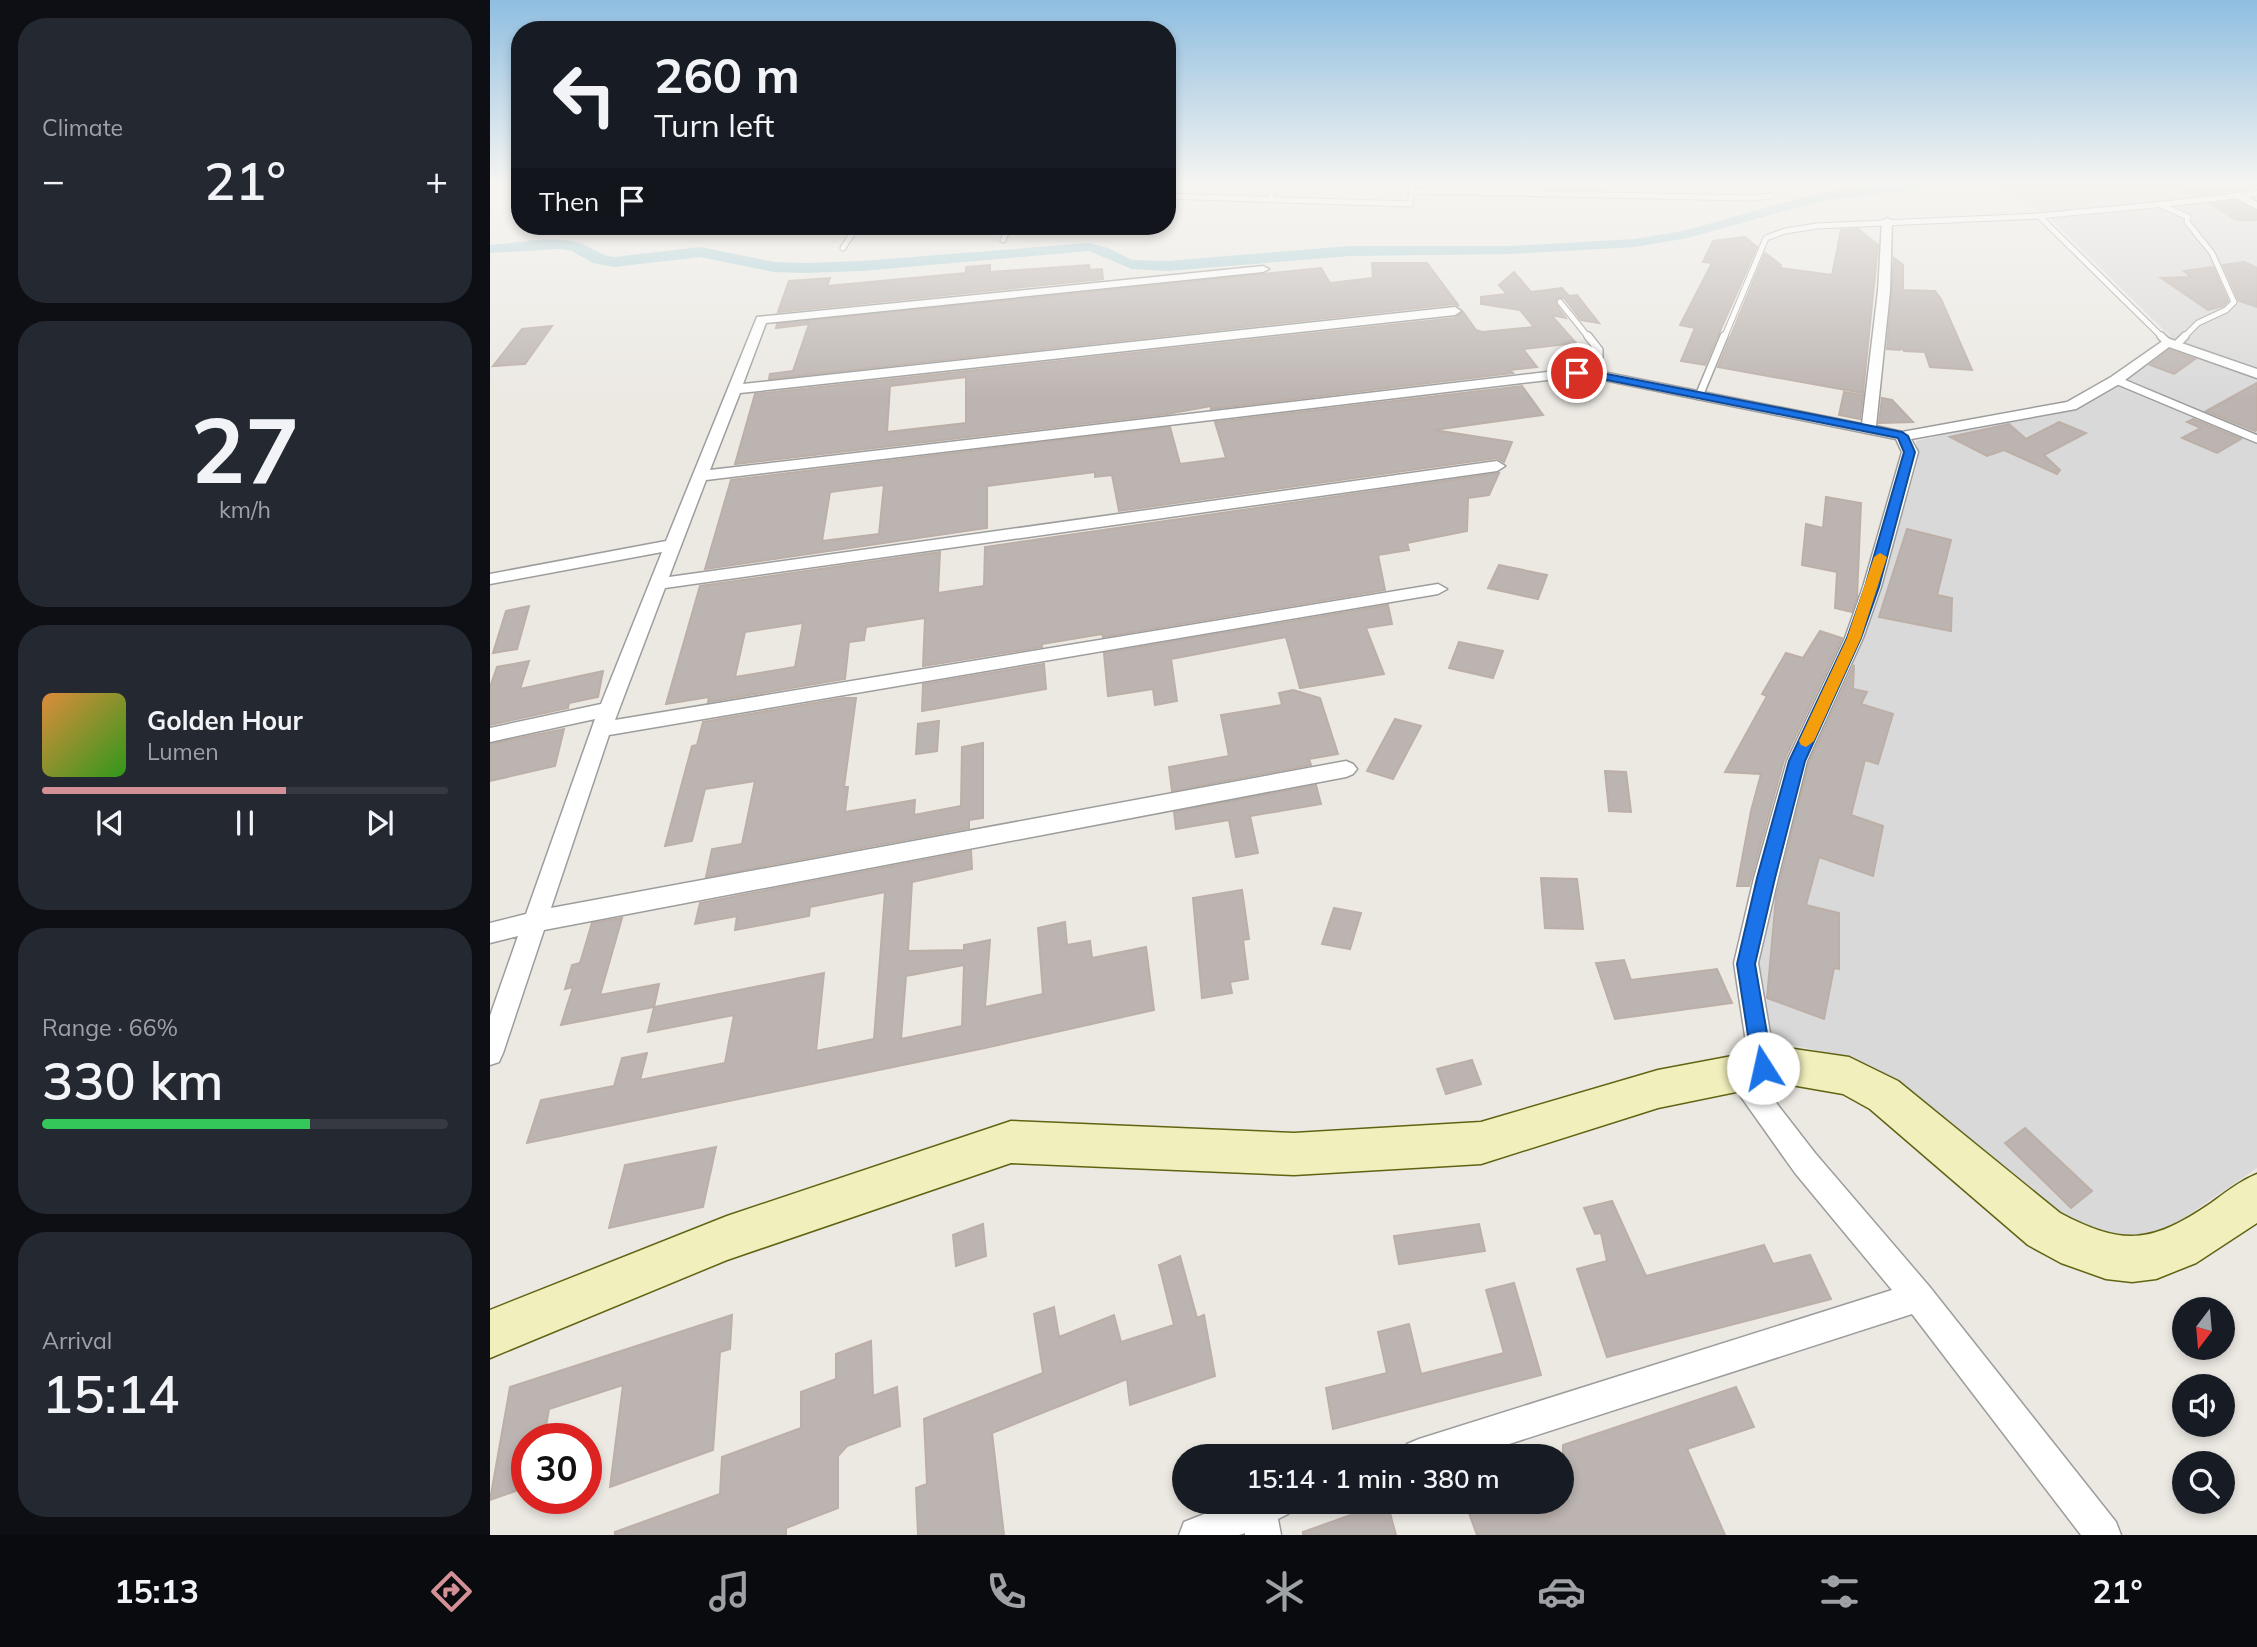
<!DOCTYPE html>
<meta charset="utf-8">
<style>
:root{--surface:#171b24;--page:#242831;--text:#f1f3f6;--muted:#9ea1a6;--line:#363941;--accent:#d39197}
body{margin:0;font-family:Mulish,sans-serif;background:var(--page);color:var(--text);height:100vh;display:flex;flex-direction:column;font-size:26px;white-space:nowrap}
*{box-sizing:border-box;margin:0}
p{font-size:23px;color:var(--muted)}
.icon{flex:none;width:38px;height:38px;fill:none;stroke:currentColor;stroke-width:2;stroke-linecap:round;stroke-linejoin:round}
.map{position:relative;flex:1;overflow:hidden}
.side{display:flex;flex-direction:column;gap:18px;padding:18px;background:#0d0f14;width:490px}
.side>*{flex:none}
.hud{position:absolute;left:21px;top:21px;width:665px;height:214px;border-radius:28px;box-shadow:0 4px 10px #0003;background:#171b24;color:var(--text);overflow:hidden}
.needle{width:46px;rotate:196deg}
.buttons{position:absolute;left:1682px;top:1297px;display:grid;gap:14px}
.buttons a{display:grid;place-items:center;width:63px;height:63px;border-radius:50%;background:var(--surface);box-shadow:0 4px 10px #0003;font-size:35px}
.speed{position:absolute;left:21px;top:1423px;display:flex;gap:14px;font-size:35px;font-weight:700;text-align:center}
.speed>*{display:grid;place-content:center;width:91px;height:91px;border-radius:50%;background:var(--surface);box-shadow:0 4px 10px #0003;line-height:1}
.speed .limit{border:10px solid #d22;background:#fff;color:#111}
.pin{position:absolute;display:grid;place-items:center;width:60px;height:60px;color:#fff;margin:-30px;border:4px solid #fff;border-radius:50%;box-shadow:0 2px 7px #0007}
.me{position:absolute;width:77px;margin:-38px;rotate:350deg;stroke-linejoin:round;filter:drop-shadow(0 0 5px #0008)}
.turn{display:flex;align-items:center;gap:24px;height:147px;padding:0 28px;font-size:32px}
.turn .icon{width:91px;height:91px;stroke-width:2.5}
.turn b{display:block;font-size:49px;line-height:60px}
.then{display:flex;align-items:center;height:66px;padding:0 28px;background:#0003;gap:14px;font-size:26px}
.big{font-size:52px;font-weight:600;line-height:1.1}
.side .widget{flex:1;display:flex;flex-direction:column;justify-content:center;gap:10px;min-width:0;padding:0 24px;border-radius:28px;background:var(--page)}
.side .dial{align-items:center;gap:0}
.dial b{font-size:91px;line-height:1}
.song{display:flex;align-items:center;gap:21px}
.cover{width:84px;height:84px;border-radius:10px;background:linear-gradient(135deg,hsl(30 70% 55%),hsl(110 70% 35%))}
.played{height:7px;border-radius:4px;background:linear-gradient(90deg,var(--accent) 60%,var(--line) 60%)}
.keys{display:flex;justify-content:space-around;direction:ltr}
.heat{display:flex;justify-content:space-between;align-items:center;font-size:38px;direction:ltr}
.charge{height:10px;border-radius:5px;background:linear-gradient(90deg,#34c759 66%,var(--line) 0)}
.trip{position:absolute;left:682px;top:1444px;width:402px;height:70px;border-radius:35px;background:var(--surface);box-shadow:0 4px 10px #0003;font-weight:600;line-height:70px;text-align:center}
.dock{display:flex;height:112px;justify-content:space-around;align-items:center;background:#090b0e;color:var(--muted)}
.dock .icon{width:49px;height:49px}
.dock .on{color:var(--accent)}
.dock b{font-size:32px;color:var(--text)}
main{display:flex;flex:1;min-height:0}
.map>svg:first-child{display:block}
.residential{fill:#dad9d9}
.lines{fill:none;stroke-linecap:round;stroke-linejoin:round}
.canal{fill:#a9cdd5;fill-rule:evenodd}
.building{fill:#bcb4b0;stroke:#bcafa7;stroke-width:2;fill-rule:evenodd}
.lane-far1-casing{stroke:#9d9d9d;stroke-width:7}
.lane-casing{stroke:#9d9d9d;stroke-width:10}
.street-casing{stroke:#9d9d9d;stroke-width:3}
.secondary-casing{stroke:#606412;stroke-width:3}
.lane-far1{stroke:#fff;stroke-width:5}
.lane{stroke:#fff;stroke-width:7}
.street{fill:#fff;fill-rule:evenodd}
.secondary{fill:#f1f0bd;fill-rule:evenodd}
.route{fill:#1a73e8;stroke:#114b97;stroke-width:2}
.slow{fill:#f59e0b}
</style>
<main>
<section class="side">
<div class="widget"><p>Climate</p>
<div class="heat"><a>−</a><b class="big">21°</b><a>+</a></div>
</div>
<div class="widget dial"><b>27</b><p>km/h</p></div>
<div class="widget">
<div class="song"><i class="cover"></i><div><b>Golden Hour</b><p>Lumen</p></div></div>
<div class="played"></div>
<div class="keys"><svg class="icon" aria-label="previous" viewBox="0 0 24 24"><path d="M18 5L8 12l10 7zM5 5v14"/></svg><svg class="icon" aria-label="pause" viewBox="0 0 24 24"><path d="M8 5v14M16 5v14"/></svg><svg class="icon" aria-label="next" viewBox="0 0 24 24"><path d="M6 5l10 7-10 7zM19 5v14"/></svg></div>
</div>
<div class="widget"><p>Range · 66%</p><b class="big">330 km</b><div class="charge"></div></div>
<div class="widget"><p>Arrival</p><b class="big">15:14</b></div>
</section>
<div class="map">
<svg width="1767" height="1535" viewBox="0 0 1767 1535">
<rect width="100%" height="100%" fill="#ece9e3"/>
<!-- residential -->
<path class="residential" d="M 1502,184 L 1767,184 L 1767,1168 L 1669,1235 L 1651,1243 L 1569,1223 L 1414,1087 L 1366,1060 L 1279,1039 L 1264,937 L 1330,718 L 1397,566 L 1428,460 L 1426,441 L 1502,423 L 1583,409 L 1618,392 L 1642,374 L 1680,336 L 1560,218 Z"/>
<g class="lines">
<!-- canal -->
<path class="canal" d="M 1404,184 L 1450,184 L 1443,188 L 1334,200 L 1198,238 L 1145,247 L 1020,254 L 860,256 L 677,271 L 642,269 L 599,251 L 372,271 L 315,273 L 284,272 L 210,257 L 124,267 L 103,263 L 82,251 L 69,249 L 0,253 L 0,245 C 28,243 62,235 89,243 C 102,247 110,256 124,257 L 210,247 L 284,262 L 315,263 L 372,261 L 599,243 L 618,248 L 642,260 L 677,261 L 860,246 L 1020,246 L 1145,239 L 1193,231 L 1332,192 Z"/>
</g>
<!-- building -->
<g class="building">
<path d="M 1767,186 L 1706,196 L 1697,190 L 1747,186 Z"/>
<path d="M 1746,201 L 1767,212 L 1767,220 L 1746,220 L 1721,204 Z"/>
<path d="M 1368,229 L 1388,245 L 1373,393 L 1228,367 L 1275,253 L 1291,265 L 1290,268 L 1342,275 L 1348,246 L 1352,247 L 1348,244 L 1351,230 Z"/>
<path d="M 1255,237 L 1267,247 L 1215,365 L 1191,361 L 1205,328 L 1190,325 L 1222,263 L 1213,262 L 1223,241 Z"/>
<path d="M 1404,258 L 1413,265 L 1413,290 L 1445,291 L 1451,299 L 1482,370 L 1440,367 L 1435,352 L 1414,351 L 1411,347 L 1410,350 L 1397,349 Z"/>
<path d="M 1754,262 L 1767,268 L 1767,307 L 1749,301 L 1733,265 Z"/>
<path d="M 882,263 L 937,263 L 969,306 L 965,304 L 279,379 L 280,374 L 303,371 L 319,324 L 286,328 L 287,324 L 831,268 L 840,283 L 883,278 Z"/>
<path d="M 500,265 L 500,272 L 599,265 L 600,270 L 612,269 L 613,279 L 288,312 L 299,281 L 340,278 L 337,286 L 476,273 L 476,267 Z"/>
<path d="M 1723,267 L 1738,301 L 1733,306 L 1718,310 L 1671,278 L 1701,277 L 1694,271 Z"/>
<path d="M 1024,272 L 1041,292 L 1072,288 L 1079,296 L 1087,295 L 1109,323 L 1091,320 L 1074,298 L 1067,298 L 1065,303 L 1076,318 L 1061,315 L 1086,343 L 1033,349 L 1047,367 L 1020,370 L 1023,373 L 721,409 L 721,406 L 677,414 L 245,464 L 265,394 L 965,318 L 973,312 L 986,330 L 992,332 L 1044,327 L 1030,310 L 991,304 L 991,297 L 1017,294 L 1009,285 ZM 476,377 L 476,423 L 397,432 L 400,386 Z"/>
<path d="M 62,326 L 35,364 L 3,366 L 32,329 Z"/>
<path d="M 1679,350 L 1705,359 L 1684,374 L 1660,365 Z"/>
<path d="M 1767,383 L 1767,430 L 1765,431 L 1716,411 Z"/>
<path d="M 1032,386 L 1053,415 L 944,430 L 1022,442 L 1014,462 L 1007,458 L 629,511 L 622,475 L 605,477 L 605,472 L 497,486 L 497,528 L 215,569 L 241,480 L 680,427 L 690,464 L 736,458 L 725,422 ZM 394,485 L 389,534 L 332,541 L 340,492 Z"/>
<path d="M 1354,392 L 1373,395 L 1370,419 L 1349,415 Z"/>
<path d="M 1392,398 L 1402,400 L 1423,422 L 1389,423 Z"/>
<path d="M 1703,419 L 1751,439 L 1727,453 L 1692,438 L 1711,428 L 1697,422 Z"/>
<path d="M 1569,422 L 1596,433 L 1554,455 L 1570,470 L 1567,474 L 1514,450 L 1497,456 L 1460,437 L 1519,424 L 1536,439 Z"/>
<path d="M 1009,473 L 999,495 L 978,498 L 977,531 L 917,543 L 919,550 L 888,555 L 895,590 L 613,637 L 612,634 L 552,644 L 552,647 L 433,666 L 435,618 L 376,627 L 374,640 L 359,642 L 355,679 L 218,702 L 219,697 L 176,704 L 210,586 L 450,552 L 448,593 L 494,586 L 495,547 ZM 313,623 L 305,667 L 245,677 L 255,632 Z"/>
<path d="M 1336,497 L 1371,503 L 1367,597 L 1362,612 L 1345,608 L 1347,572 L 1312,565 L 1316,524 L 1333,528 Z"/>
<path d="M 1417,529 L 1461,540 L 1447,595 L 1462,598 L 1461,631 L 1389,617 Z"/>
<path d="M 1009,565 L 1057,575 L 1048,599 L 998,588 Z"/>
<path d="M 898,605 L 902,624 L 876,628 L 894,674 L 810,688 L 796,637 L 681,659 L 687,701 L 665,705 L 663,689 L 618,696 L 614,653 Z"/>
<path d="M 39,606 L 27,649 L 3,653 L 16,611 Z"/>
<path d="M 1330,631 L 1352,638 L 1294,760 L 1259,886 L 1247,886 L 1261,811 L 1271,774 L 1235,772 L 1277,696 L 1272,694 L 1296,653 L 1313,658 Z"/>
<path d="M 969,642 L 1013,651 L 1003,678 L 959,668 Z"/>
<path d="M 39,661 L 30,689 L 113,671 L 108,697 L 79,703 L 78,708 L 0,725 L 0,687 L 7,667 Z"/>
<path d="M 554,664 L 556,689 L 432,711 L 433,684 Z"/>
<path d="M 1364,665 L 1363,689 L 1377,692 L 1371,704 L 1403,714 L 1388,764 L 1375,760 L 1361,815 L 1393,826 L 1383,876 L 1329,857 L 1316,905 L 1349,913 L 1349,969 L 1344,968 L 1334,1019 L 1277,998 L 1286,897 L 1319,762 Z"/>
<path d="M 803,690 L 830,698 L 848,754 L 819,759 L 821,765 L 682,791 L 679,767 L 739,756 L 731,715 L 792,705 L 789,693 Z"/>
<path d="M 353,698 L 366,698 L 354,787 L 358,787 L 355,812 L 425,800 L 424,815 L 471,806 L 472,747 L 493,743 L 493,818 L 479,820 L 479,828 L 216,877 L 222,849 L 252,844 L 265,781 L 215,789 L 202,841 L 175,846 L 202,746 L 207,745 L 213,722 Z"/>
<path d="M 905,719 L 931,726 L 903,779 L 877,771 Z"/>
<path d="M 449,721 L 447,751 L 426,754 L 428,724 Z"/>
<path d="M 74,729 L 65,766 L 0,781 L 0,744 Z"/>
<path d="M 1115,771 L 1136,772 L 1141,812 L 1119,811 Z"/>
<path d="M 826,785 L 831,804 L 760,816 L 768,853 L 746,857 L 739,820 L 686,829 L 684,812 Z"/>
<path d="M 481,851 L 482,869 L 422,882 L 418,951 L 474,950 L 474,945 L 500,940 L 495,1007 L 553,994 L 548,928 L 575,922 L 577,945 L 600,941 L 602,958 L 656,947 L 664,1010 L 495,1048 L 37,1143 L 51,1100 L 124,1086 L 132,1058 L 157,1053 L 150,1080 L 235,1063 L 244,1015 L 158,1032 L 164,1007 L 334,973 L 326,1051 L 384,1039 L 395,892 L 320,907 L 319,916 L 245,930 L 247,916 L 205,924 L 210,903 ZM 474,965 L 472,1026 L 411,1039 L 416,976 Z"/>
<path d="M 1051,878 L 1087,879 L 1093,929 L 1055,928 Z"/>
<path d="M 752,890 L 759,939 L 753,940 L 758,979 L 740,982 L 742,993 L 712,998 L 703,898 Z"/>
<path d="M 844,908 L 871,913 L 860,949 L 832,944 Z"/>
<path d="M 132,918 L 110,995 L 169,984 L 164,1007 L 71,1025 L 83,987 L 75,989 L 82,965 L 90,963 L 102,923 Z"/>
<path d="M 1134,960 L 1141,980 L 1227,969 L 1242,1003 L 1125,1019 L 1106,963 Z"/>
<path d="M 982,1060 L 991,1084 L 956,1094 L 947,1069 Z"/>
<path d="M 1535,1128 L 1602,1191 L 1581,1208 L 1515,1143 Z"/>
<path d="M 226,1147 L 213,1207 L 119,1228 L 135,1165 Z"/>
<path d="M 1122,1201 L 1156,1276 L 1274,1245 L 1283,1264 L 1320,1255 L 1341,1299 L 1117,1357 L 1087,1269 L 1117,1261 L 1111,1233 L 1105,1234 L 1094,1208 Z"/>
<path d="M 493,1224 L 496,1256 L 466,1266 L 463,1235 Z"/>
<path d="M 989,1224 L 995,1251 L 909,1264 L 904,1236 Z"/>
<path d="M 690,1256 L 707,1318 L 714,1315 L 725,1376 L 640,1405 L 637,1379 L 502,1433 L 514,1535 L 428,1535 L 426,1488 L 437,1484 L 434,1419 L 553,1373 L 544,1314 L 564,1307 L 569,1337 L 624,1315 L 631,1342 L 684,1325 L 669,1265 Z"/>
<path d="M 1024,1283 L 1051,1375 L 843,1429 L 836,1388 L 897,1373 L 888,1332 L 919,1324 L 931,1374 L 1014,1353 L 996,1290 Z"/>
<path d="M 242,1315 L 240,1349 L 230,1352 L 223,1450 L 120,1487 L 133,1385 L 59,1409 L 54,1438 L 37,1438 L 37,1487 L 0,1500 L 20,1387 Z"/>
<path d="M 381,1341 L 383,1396 L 407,1387 L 410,1426 L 357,1446 L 348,1456 L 348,1508 L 296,1528 L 296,1535 L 125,1535 L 125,1532 L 230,1494 L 232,1457 L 311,1428 L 311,1392 L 346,1379 L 346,1354 Z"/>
<path d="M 1246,1387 L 1264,1427 L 1197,1449 L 1235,1535 L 987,1535 L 975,1502 L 1073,1502 L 1073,1445 Z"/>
<path d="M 897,1502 L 906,1535 L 813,1535 L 813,1532 Z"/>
</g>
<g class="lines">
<defs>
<g id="lane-far1">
<path d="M 922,191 L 1260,198 L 1282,196"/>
<path d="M 677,196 L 920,204 L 923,184"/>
<path d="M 780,198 L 785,184"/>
<path d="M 1673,206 L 1698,217 L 1697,222 L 1722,253 L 1744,302 L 1736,310 L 1708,323 L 1693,338"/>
<path d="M 513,240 L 519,226"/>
<path d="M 353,248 L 367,226"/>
<path d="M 1070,302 L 1099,338"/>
<path d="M 1234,338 L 1276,238 L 1295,231 L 1327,226 L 1549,216"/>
<path d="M 1673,338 L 1549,216 C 1622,208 1695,204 1767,193"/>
</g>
<g id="lane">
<path d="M 1671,336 L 1677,342"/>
<path d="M 1687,344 L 1695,336"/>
<path d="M 1087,373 L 1109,357 L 1109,350 L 1098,336"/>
<path d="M 1626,380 L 1767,439"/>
<path d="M 1209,396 L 1234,336"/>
</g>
<g id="street">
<path d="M 1748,192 L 1767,202 L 1767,209 L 1744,197 L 1743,195 Z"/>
<path d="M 1397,218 L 1402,221 L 1400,291 L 1386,426 L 1412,432 L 1577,402 L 1621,377 L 1677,338 L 1767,369 L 1767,378 L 1679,347 L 1631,383 L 1586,409 L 1421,439 L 1428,452 L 1391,587 L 1373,638 L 1317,761 L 1288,878 L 1268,963 L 1286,1068 L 1282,1077 L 1273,1080 L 1267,1078 L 1325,1153 L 1439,1286 L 1626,1522 L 1631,1535 L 1591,1535 L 1422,1314 L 982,1456 L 912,1456 L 917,1444 L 929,1439 L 1402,1290 L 1305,1173 L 1234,1073 L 1238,1064 L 1247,1061 L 1260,1069 L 1244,963 L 1264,878 L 1297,761 L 1355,638 L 1373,587 L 1412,452 L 1406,439 L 1113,380 L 1083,377 L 216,480 L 179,577 L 1007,461 L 1015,466 L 1007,471 L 175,588 L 125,720 L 948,584 L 957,589 L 948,594 L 119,735 L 61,908 L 856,761 L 863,764 L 867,769 L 863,774 L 856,777 L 54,930 L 13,1053 L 9,1062 L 0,1065 L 0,1016 L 28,936 L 0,943 L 0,923 L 36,914 L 105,719 L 0,742 L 0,728 L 111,704 L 172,552 L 0,584 L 0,574 L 176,541 L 267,317 L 773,266 L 779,269 L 773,272 L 276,323 L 253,384 L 965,307 L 971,311 L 965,315 L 250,393 L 220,470 L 1083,369 L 1113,372 L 1372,424 L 1388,291 L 1392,221 Z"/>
<path d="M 745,1502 L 803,1502 L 798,1514 L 788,1519 L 791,1535 L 755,1535 L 755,1533 L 749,1535 L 689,1535 L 694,1522 Z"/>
</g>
<path id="secondary" d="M 1290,1047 L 1359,1057 L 1408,1081 L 1570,1213 C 1634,1247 1662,1243 1721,1203 C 1736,1192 1750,1181 1767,1174 L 1767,1223 L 1706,1263 L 1666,1279 L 1642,1282 L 1616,1279 L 1571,1263 L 1538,1245 L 1380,1109 L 1353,1094 L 1290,1083 L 1168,1108 L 991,1164 L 804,1175 L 521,1163 L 237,1260 L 0,1358 L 0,1310 L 237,1216 L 521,1121 L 804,1133 L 991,1122 L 1168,1070 Z"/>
</defs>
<!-- lane-far1 casing -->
<use href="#lane-far1" class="lane-far1-casing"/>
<!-- lane casing -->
<use href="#lane" class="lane-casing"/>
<!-- street casing -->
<use href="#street" class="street-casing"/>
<!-- secondary casing -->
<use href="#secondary" class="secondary-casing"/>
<!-- lane-far1 -->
<use href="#lane-far1" class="lane-far1"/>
<!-- lane -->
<use href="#lane" class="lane"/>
<!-- street -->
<use href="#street" class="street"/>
<!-- secondary -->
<use href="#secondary" class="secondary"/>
</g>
<!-- sky -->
<linearGradient id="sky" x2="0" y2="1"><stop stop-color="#8fbee0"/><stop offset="0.46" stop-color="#f6f5f2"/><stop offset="1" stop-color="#f6f5f2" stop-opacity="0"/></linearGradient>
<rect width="1767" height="399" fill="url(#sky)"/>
<!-- route -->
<path class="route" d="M 1087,370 L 1112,373 L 1412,432 L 1418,436 L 1425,452 L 1389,587 L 1371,638 L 1315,761 L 1285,878 L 1265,964 L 1283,1068 L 1280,1075 L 1273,1078 L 1266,1075 L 1263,1068 L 1247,964 L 1267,878 L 1299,761 L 1357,638 L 1375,587 L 1414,452 L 1408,438 L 1112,379 L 1083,376 L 1081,373 Z"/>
<!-- slow -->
<path class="slow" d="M 1390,553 L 1397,557 L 1371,638 L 1324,741 L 1316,747 L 1311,745 L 1309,741 L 1357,638 L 1384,557 Z"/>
</svg>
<div class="buttons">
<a><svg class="needle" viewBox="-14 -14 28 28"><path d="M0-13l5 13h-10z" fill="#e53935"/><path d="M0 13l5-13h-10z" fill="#9ea1a6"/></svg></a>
<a><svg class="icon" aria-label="sound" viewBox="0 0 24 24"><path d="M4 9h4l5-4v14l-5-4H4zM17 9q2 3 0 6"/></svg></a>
<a><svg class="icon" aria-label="search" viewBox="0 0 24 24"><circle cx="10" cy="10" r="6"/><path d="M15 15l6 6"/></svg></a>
</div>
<div class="speed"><div class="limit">30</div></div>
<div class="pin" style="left:1087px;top:373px;background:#d93025"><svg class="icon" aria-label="arrive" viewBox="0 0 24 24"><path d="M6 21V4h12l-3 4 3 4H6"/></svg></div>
<svg class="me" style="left:1273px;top:1068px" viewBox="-20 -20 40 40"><circle r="19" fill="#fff"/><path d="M0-13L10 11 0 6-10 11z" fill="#1a73e8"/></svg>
<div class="trip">15:14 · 1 min · 380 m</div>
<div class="hud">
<div class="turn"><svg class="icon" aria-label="left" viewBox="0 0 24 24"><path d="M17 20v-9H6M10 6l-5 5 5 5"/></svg><div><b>260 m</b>Turn left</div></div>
<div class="then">Then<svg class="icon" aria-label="arrive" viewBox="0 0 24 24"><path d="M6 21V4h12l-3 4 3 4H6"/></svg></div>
</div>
</div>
</main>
<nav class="dock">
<b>15:13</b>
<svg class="icon on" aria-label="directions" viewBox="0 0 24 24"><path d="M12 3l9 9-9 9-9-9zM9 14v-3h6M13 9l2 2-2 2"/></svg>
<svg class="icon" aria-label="music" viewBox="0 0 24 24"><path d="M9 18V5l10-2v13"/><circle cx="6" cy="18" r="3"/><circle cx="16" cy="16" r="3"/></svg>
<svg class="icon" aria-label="phone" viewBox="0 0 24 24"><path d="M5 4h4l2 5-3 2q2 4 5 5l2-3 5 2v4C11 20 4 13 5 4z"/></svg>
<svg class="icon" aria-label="climate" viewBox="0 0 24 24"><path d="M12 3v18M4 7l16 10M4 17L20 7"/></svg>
<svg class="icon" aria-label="car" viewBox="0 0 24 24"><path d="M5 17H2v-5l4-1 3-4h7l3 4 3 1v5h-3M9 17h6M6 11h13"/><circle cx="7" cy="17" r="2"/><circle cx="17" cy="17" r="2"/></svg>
<svg class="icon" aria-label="filters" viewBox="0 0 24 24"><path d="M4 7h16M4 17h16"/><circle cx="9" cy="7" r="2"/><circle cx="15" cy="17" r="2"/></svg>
<b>21°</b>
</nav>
